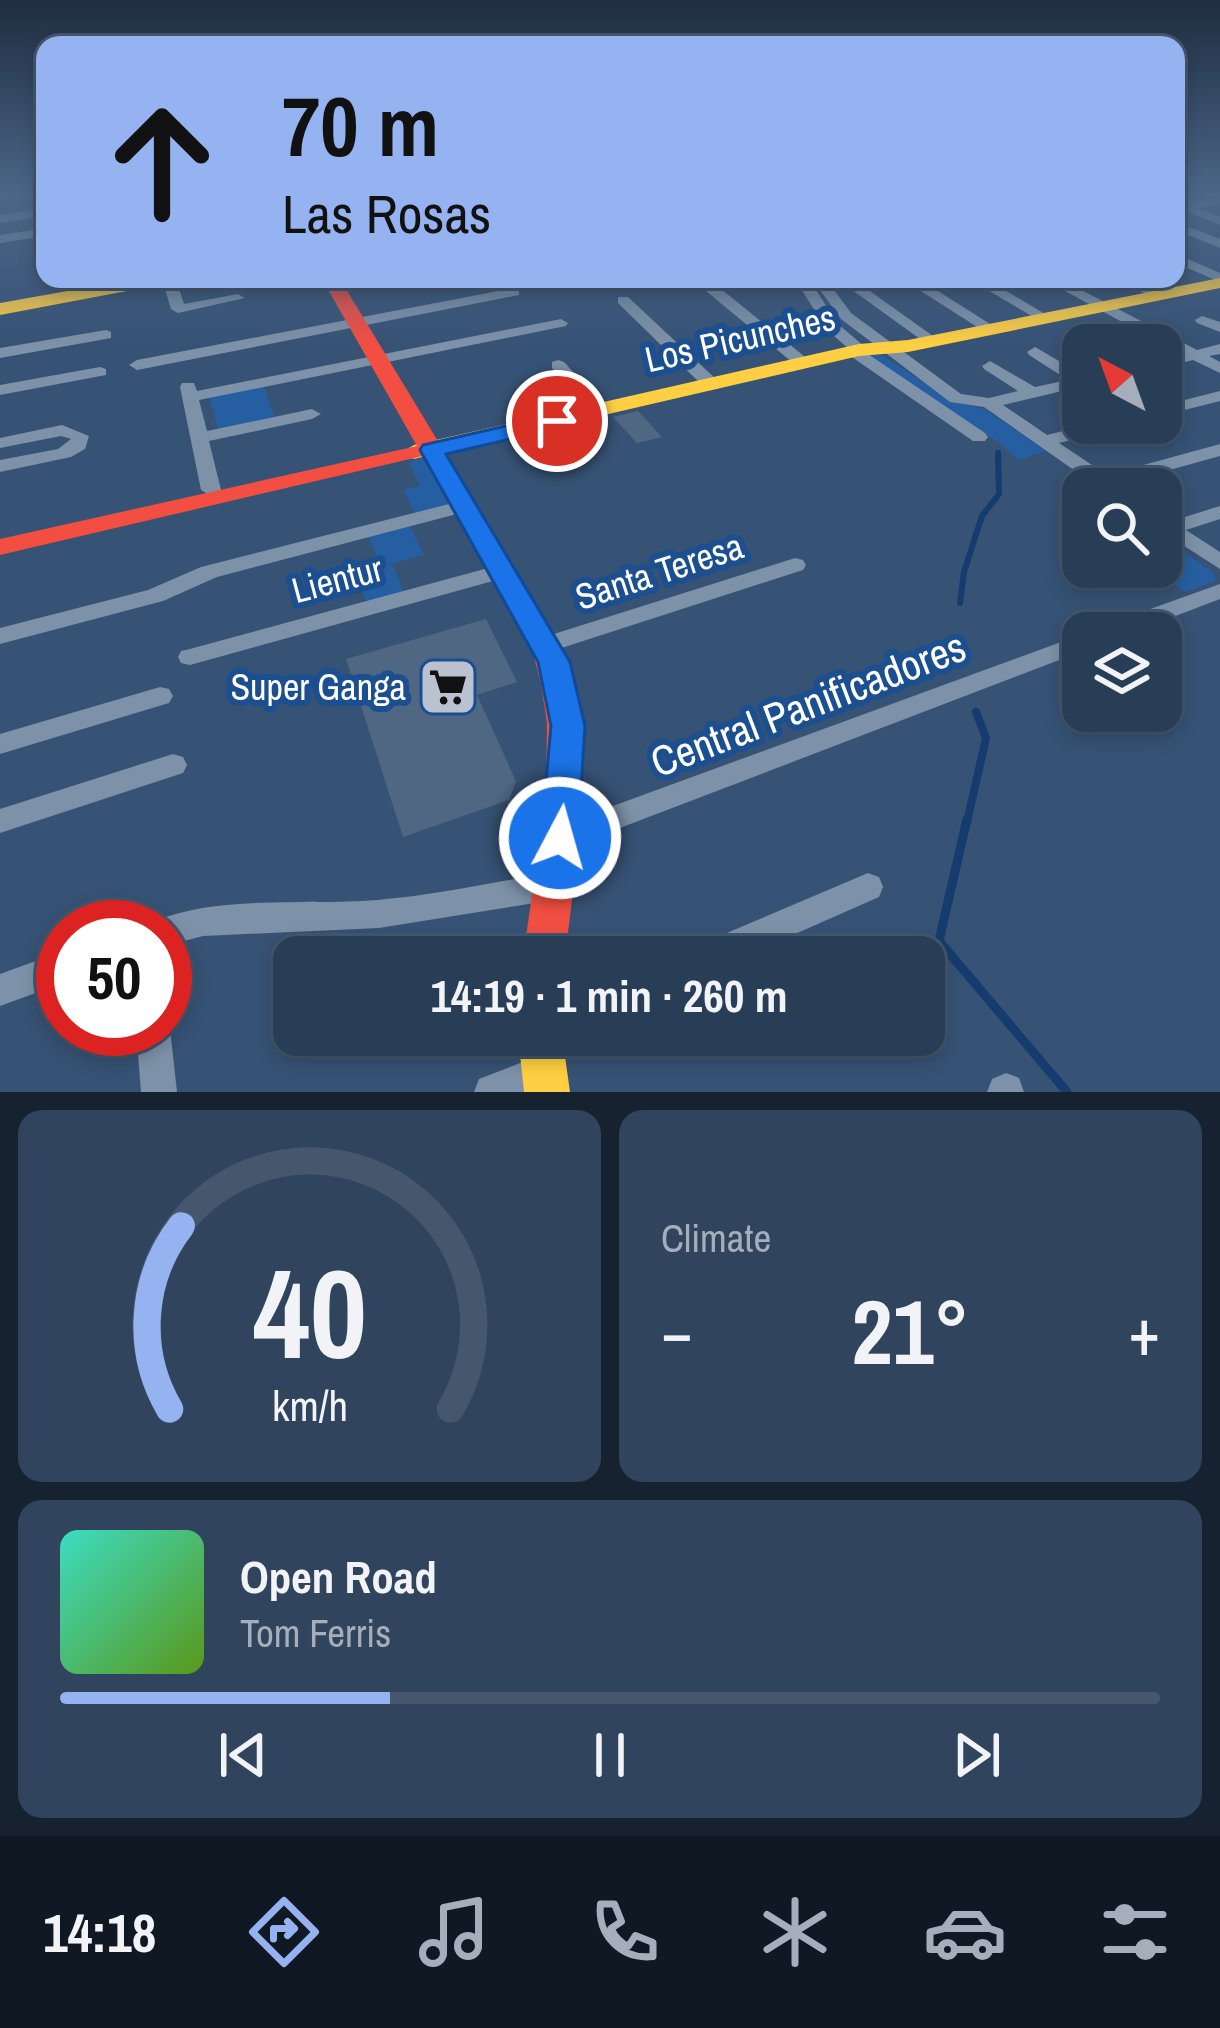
<!DOCTYPE html>
<meta charset="utf-8">
<style>
:root{--surface:#283e57;--page:#30455d;--text:#f1f3f6;--muted:#a5aeba;--line:#44576d;--accent:#95b2f1}
body{margin:0;font-family:"Archivo Narrow",sans-serif;background:var(--page);color:var(--text);height:100vh;display:flex;flex-direction:column;font-size:45px;white-space:nowrap}
*{box-sizing:border-box;margin:0}
p{font-size:39px;color:var(--muted)}
.icon{flex:none;width:66px;height:66px;fill:none;stroke:currentColor;stroke-width:2;stroke-linecap:round;stroke-linejoin:round}
.map{position:relative;height:1092px;overflow:hidden}
.drawer{display:flex;flex-direction:column;gap:18px;padding:18px;background:#162230;flex:1}
.drawer>*{flex:none}
.top-card{position:absolute;left:36px;top:36px;width:1149px;height:252px;border-radius:24px;box-shadow:0 6px 18px #0003,0 0 0 3px var(--line);background:#95b2f1;color:#111;overflow:hidden}
.needle{width:78px;rotate:319deg}
.controls{position:absolute;left:1062px;top:324px;display:grid;gap:24px}
.controls a{display:grid;place-items:center;width:120px;height:120px;border-radius:24px;background:var(--surface);box-shadow:0 6px 18px #0003,0 0 0 3px var(--line);font-size:60px}
.speed{position:absolute;left:36px;top:900px;display:flex;gap:24px;font-size:60px;font-weight:700;text-align:center}
.speed>*{display:grid;place-content:center;width:156px;height:156px;border-radius:50%;background:var(--surface);box-shadow:0 6px 18px #0003,0 0 0 3px var(--line);line-height:1}
.speed .limit{border:18px solid #d22;background:#fff;color:#111}
.pin{position:absolute;display:grid;place-items:center;width:102px;height:102px;color:#fff;margin:-51px;border:6px solid #fff;border-radius:50%;box-shadow:0 3px 12px #0007}
.me{position:absolute;width:132px;margin:-66px;rotate:6deg;stroke-linejoin:round;filter:drop-shadow(0 0 9px #0008)}
.turn{display:flex;align-items:center;gap:42px;height:252px;padding:0 48px;font-size:54px}
.turn .icon{width:156px;height:156px;stroke-width:2.5}
.turn b{display:block;font-size:84px;line-height:102px}
.big{font-size:90px;font-weight:700;line-height:1.1}
.drawer .widget{flex:1;display:flex;flex-direction:column;justify-content:center;gap:18px;min-width:0;padding:0 42px;border-radius:24px;background:var(--page)}
.drawer .dial{align-items:center;gap:0}
.dial svg{height:312px;overflow:visible;fill:none;stroke:var(--line);stroke-width:7;stroke-linecap:round;text-anchor:middle}
.dial text{fill:var(--text);stroke:none}
.song{display:flex;align-items:center;gap:36px}
.cover{width:144px;height:144px;border-radius:18px;background:linear-gradient(135deg,hsl(170 70% 55%),hsl(90 70% 35%))}
.played{height:12px;border-radius:6px;background:linear-gradient(90deg,var(--accent) 30%,var(--line) 30%)}
.keys{display:flex;justify-content:space-around;direction:ltr}
.heat{display:flex;justify-content:space-between;align-items:center;font-size:66px;direction:ltr}
.drawer .tiles{flex:1;display:grid;gap:18px;grid-template-columns:1fr 1fr}
.widget:last-child{grid-column:span 2}
.trip{position:absolute;left:273px;top:936px;width:672px;height:120px;border-radius:24px;background:var(--surface);box-shadow:0 6px 18px #0003,0 0 0 3px var(--line);font-weight:700;line-height:120px;text-align:center}
.tabs{display:flex;height:192px;justify-content:space-around;align-items:center;background:#101923;color:var(--muted)}
.tabs .icon{width:84px;height:84px}
.tabs .current{color:var(--accent)}
.tabs b{font-size:54px;color:var(--text)}
.map>svg:first-child{display:block}
.green{fill:#265fa1}
.lines{fill:none;stroke-linecap:round;stroke-linejoin:round}
.stream-far2{stroke:#153c6e;stroke-width:6}
.stream-far1{stroke:#153c6e;stroke-width:8}
.stream{stroke:#153c6e;stroke-width:9}
.building{fill:#506783}
.street{fill:#7d92a8;fill-rule:evenodd}
.slow{fill:#ffcf43;fill-rule:evenodd}
.jam{fill:#f24e42;fill-rule:evenodd}
.route{fill:#1a73e8;stroke:#114b97;stroke-width:3}
.labels{text-anchor:middle;stroke-width:12;stroke-linejoin:round;paint-order:stroke}
.street-label{font-size:36px;fill:#fff;stroke:#1b4f8f}
.poi-label{font-size:36px;fill:#fff;stroke:#1b4f8f;text-anchor:end}
.near-street-label{font-size:42px;fill:#fff;stroke:#1b4f8f}
</style>
<div class="map">
<svg width="1220" height="1092" viewBox="0 0 1220 1092">
<rect width="100%" height="100%" fill="#365274"/>
<!-- green -->
<g class="green">
<path d="M 866,355 L 882,355 L 950,400 L 986,410 L 1046,451 L 1018,460 L 1001,444 Z"/>
<path d="M 263,384 L 275,418 L 218,430 L 209,395 Z"/>
<path d="M 432,456 L 459,502 L 415,513 L 403,490 L 420,485 L 408,462 Z"/>
<path d="M 410,526 L 424,555 L 387,565 L 393,565 L 404,594 L 367,604 L 356,575 L 381,568 L 368,536 Z"/>
<path d="M 1161,536 L 1213,572 L 1216,581 L 1185,592 L 1151,567 L 1161,567 Z"/>
</g>
<g class="lines">
<!-- stream-far2 -->
<path class="stream-far2" d="M 960,603 L 964,572 L 982,516 L 999,494 L 998,453"/>
<!-- stream-far1 -->
<path class="stream-far1" d="M 967,822 L 986,738 L 976,712"/>
<!-- stream -->
<path class="stream" d="M 967,819 L 939,941 L 1067,1092"/>
</g>
<!-- building -->
<g class="building">
<path d="M 638,411 L 662,437 L 637,443 L 613,417 Z"/>
<path d="M 486,619 L 517,682 L 477,695 L 516,781 L 509,800 L 403,837 L 346,659 Z"/>
</g>
<g class="lines">
<!-- street -->
<g class="street">
<path d="M 0,193 L 13,193 L 0,201 Z"/>
<path d="M 1220,198 L 1220,204 L 1198,208 L 1220,217 L 1220,225 L 1183,210 L 1176,212 L 1176,204 Z"/>
<path d="M 45,208 L 45,216 L 0,223 L 0,215 Z"/>
<path d="M 1176,222 L 1220,239 L 1220,248 L 1176,230 Z"/>
<path d="M 45,228 L 45,236 L 0,243 L 0,235 Z"/>
<path d="M 1176,254 L 1220,273 L 1220,282 L 1176,263 Z"/>
<path d="M 162,279 L 176,279 L 184,304 L 238,294 L 245,298 L 178,313 L 171,309 Z"/>
<path d="M 357,279 L 387,279 L 335,291 L 328,287 Z"/>
<path d="M 795,279 L 809,279 L 838,324 L 865,347 L 865,352 L 985,433 L 988,437 L 985,441 L 973,441 L 849,355 L 849,349 L 827,330 Z"/>
<path d="M 812,279 L 826,279 L 851,313 L 961,394 L 989,398 L 1018,391 L 984,369 L 982,366 L 990,361 L 1035,387 L 1068,380 L 1029,355 L 1027,352 L 1035,347 L 1083,375 L 1083,386 L 1003,405 L 1047,435 L 1095,423 L 1125,423 L 1122,427 L 1059,443 L 1107,475 L 1220,444 L 1220,456 L 1119,484 L 1124,489 L 1101,489 L 984,407 L 950,402 L 841,319 Z"/>
<path d="M 837,279 L 853,279 L 940,341 L 927,344 Z"/>
<path d="M 902,279 L 919,279 L 998,329 L 985,332 Z"/>
<path d="M 969,279 L 986,279 L 1052,318 L 1040,321 Z"/>
<path d="M 1043,279 L 1060,279 L 1197,350 L 1220,344 L 1220,354 L 1209,356 L 1220,362 L 1220,373 L 1193,360 L 1161,368 L 1161,358 L 1181,354 Z"/>
<path d="M 1118,279 L 1136,279 L 1165,295 L 1153,298 Z"/>
<path d="M 700,280 L 710,280 L 810,361 L 810,367 L 798,367 L 700,286 Z"/>
<path d="M 514,288 L 519,289 L 519,295 L 137,370 L 129,365 L 137,360 Z"/>
<path d="M 618,297 L 628,297 L 718,381 L 718,389 L 706,389 L 618,303 Z"/>
<path d="M 1202,316 L 1220,322 L 1220,332 L 1197,323 L 1195,320 Z"/>
<path d="M 561,319 L 568,323 L 566,326 L 199,400 L 207,431 L 312,409 L 321,414 L 312,419 L 209,441 L 221,490 L 211,496 L 201,490 L 180,387 L 182,383 L 194,383 L 197,391 Z"/>
<path d="M 106,330 L 111,332 L 111,338 L 0,358 L 0,348 Z"/>
<path d="M 1091,339 L 1100,345 L 1084,345 Z"/>
<path d="M 558,360 L 564,362 L 605,407 L 605,415 L 593,415 L 552,368 L 552,362 Z"/>
<path d="M 100,367 L 106,369 L 106,375 L 0,395 L 0,385 Z"/>
<path d="M 1220,391 L 1220,401 L 1161,416 L 1161,406 Z"/>
<path d="M 62,425 L 89,436 L 85,449 L 71,457 L 0,472 L 0,460 L 58,449 L 71,439 L 61,436 L 0,448 L 0,438 Z"/>
<path d="M 465,500 L 472,502 L 475,506 L 472,510 L 217,577 L 163,601 L 0,644 L 0,628 L 148,590 L 201,567 Z"/>
<path d="M 1220,506 L 1220,519 L 1186,530 L 1220,552 L 1220,569 L 1161,531 L 1161,516 L 1172,521 Z"/>
<path d="M 795,558 L 803,560 L 806,565 L 803,570 L 546,653 L 538,651 L 534,645 L 538,639 Z"/>
<path d="M 503,564 L 514,571 L 511,576 L 190,665 L 181,663 L 178,657 L 181,651 L 190,649 Z"/>
<path d="M 1220,584 L 1220,599 L 1131,633 L 1096,633 L 1100,627 Z"/>
<path d="M 1083,634 L 1083,651 L 570,847 L 560,850 L 550,847 L 545,838 L 550,829 Z"/>
<path d="M 160,687 L 169,689 L 173,696 L 169,703 L 0,754 L 0,734 Z"/>
<path d="M 173,754 L 183,757 L 187,765 L 183,773 L 0,833 L 0,809 Z"/>
<path d="M 553,872 L 564,876 L 568,886 L 564,896 L 553,900 L 379,928 L 203,936 L 165,946 L 165,927 L 151,927 L 154,921 C 223,894 304,906 377,900 C 436,895 495,882 553,872 Z"/>
<path d="M 868,873 L 879,877 L 883,887 L 879,897 L 743,957 L 691,957 L 696,946 Z"/>
<path d="M 63,951 L 63,983 L 0,1006 L 0,974 Z"/>
<path d="M 165,1017 L 170,1029 L 177,1092 L 141,1092 L 136,1029 L 165,1029 Z"/>
<path d="M 543,1054 L 556,1059 L 561,1072 L 556,1085 L 537,1092 L 474,1092 L 479,1079 Z"/>
<path d="M 1006,1073 L 1019,1078 L 1024,1092 L 987,1092 L 992,1079 Z"/>
</g>
<!-- slow -->
<g class="slow">
<path d="M 1220,278 L 1220,288 L 908,352 L 859,356 L 414,459 L 402,452 L 414,445 L 859,344 L 908,340 Z"/>
<path d="M 135,279 L 173,279 L 164,284 L 0,315 L 0,303 Z"/>
<path d="M 518,1035 L 562,1035 L 570,1092 L 524,1092 Z"/>
</g>
<!-- jam -->
<path class="jam" d="M 322,279 L 340,279 L 561,645 C 594,750 578,850 565,957 L 523,957 L 546,800 L 547,723 L 541,684 L 531,645 L 423,456 L 0,555 L 0,539 L 417,446 Z"/>
</g>
<!-- sky -->
<linearGradient id="sky" x2="0" y2="1"><stop stop-color="#1e2d40"/><stop offset="0.56" stop-color="#4c6688"/><stop offset="1" stop-color="#4c6688" stop-opacity="0"/></linearGradient>
<rect width="1220" height="346" fill="url(#sky)"/>
<!-- route -->
<path class="route" d="M 557,414 L 569,421 L 565,426 L 446,454 L 570,662 L 585,726 L 578,838 L 573,849 L 560,854 L 546,849 L 541,838 L 551,726 L 538,662 L 420,450 L 423,445 Z"/>
<!-- icons -->
<defs>
<symbol id="supermarket-square" viewBox="-11 -11 22 22"><rect x="-9" y="-9" width="18" height="18" rx="4" fill="#b9c2ce" stroke="#1b4f8f"/><path d="M-6-5.5h2.5l.6 2H6L4.5 2H-2.5L-4.4-4H-6ZM-1.5 3.2a1.3 1.3 0 1 0 .1 0ZM3 3.2a1.3 1.3 0 1 0 .1 0Z" fill="#111"/></symbol>
</defs>
<g fill-rule="evenodd">
<use href="#supermarket-square" x="415" y="654" width="66" height="66"/>
</g>
<g class="labels">
<!-- street labels -->
<g class="street-label">
<text transform="translate(740 338) rotate(-13)" y="13">Los Picunches</text>
<text transform="translate(659 571) rotate(-18)" y="13">Santa Teresa</text>
<text transform="translate(337 579) rotate(-15)" y="13">Lientur</text>
</g>
<!-- poi labels -->
<g class="poi-label">
<text x="406" y="700">Super Ganga</text>
</g>
<!-- near-street labels -->
<g class="near-street-label">
<text transform="translate(808 704) rotate(-21)" y="15">Central Panificadores</text>
</g>
</g>
</svg>
<div class="controls">
<a><svg class="needle" viewBox="-14 -14 28 28"><path d="M0-13l5 13h-10z" fill="#e53935"/><path d="M0 13l5-13h-10z" fill="#a5aeba"/></svg></a>
<a><svg class="icon" aria-label="search" viewBox="0 0 24 24"><circle cx="10" cy="10" r="6"/><path d="M15 15l6 6"/></svg></a>
<a><svg class="icon" aria-label="layers" viewBox="0 0 24 24"><path d="M12 4l9 5-9 5-9-5zM3 14l9 5 9-5"/></svg></a>
</div>
<div class="speed"><div class="limit">50</div></div>
<div class="pin" style="left:557px;top:421px;background:#d93025"><svg class="icon" aria-label="arrive" viewBox="0 0 24 24"><path d="M6 21V4h12l-3 4 3 4H6"/></svg></div>
<svg class="me" style="left:560px;top:838px" viewBox="-20 -20 40 40"><circle r="17" fill="#1a73e8" stroke="#fff" stroke-width="3"/><path d="M0-11L8 9 0 5-8 9z" fill="#fff"/></svg>
<div class="trip">14:19 · 1 min · 260 m</div>
<div class="top-card">
<div class="turn"><svg class="icon" aria-label="ahead" viewBox="0 0 24 24"><path d="M12 20V5M6 11l6-6 6 6"/></svg><div><b>70 m</b>Las Rosas</div></div>
</div>
</div>
<section class="drawer">
<div class="tiles">
<div class="widget dial"><svg viewBox="0 0 100 80">
<path d="M14 69A42 42 0 1 1 86 69"/>
<path d="M14 69A42 42 0 0 1 17 22" stroke="#95b2f1"/>
<text x="50" y="56" font-size="32" font-weight="700">40</text>
<text x="50" y="72" font-size="11">km/h</text>
</svg></div>
<div class="widget"><p>Climate</p>
<div class="heat"><a>−</a><b class="big">21°</b><a>+</a></div>
</div>
<div class="widget">
<div class="song"><i class="cover"></i><div><b>Open Road</b><p>Tom Ferris</p></div></div>
<div class="played"></div>
<div class="keys"><svg class="icon" aria-label="previous" viewBox="0 0 24 24"><path d="M18 5L8 12l10 7zM5 5v14"/></svg><svg class="icon" aria-label="pause" viewBox="0 0 24 24"><path d="M8 5v14M16 5v14"/></svg><svg class="icon" aria-label="next" viewBox="0 0 24 24"><path d="M6 5l10 7-10 7zM19 5v14"/></svg></div>
</div>
</div>
</section>
<nav class="tabs">
<b>14:18</b>
<svg class="icon current" aria-label="directions" viewBox="0 0 24 24"><path d="M12 3l9 9-9 9-9-9zM9 14v-3h6M13 9l2 2-2 2"/></svg>
<svg class="icon" aria-label="music" viewBox="0 0 24 24"><path d="M9 18V5l10-2v13"/><circle cx="6" cy="18" r="3"/><circle cx="16" cy="16" r="3"/></svg>
<svg class="icon" aria-label="phone" viewBox="0 0 24 24"><path d="M5 4h4l2 5-3 2q2 4 5 5l2-3 5 2v4C11 20 4 13 5 4z"/></svg>
<svg class="icon" aria-label="climate" viewBox="0 0 24 24"><path d="M12 3v18M4 7l16 10M4 17L20 7"/></svg>
<svg class="icon" aria-label="car" viewBox="0 0 24 24"><path d="M5 17H2v-5l4-1 3-4h7l3 4 3 1v5h-3M9 17h6M6 11h13"/><circle cx="7" cy="17" r="2"/><circle cx="17" cy="17" r="2"/></svg>
<svg class="icon" aria-label="filters" viewBox="0 0 24 24"><path d="M4 7h16M4 17h16"/><circle cx="9" cy="7" r="2"/><circle cx="15" cy="17" r="2"/></svg>
</nav>
